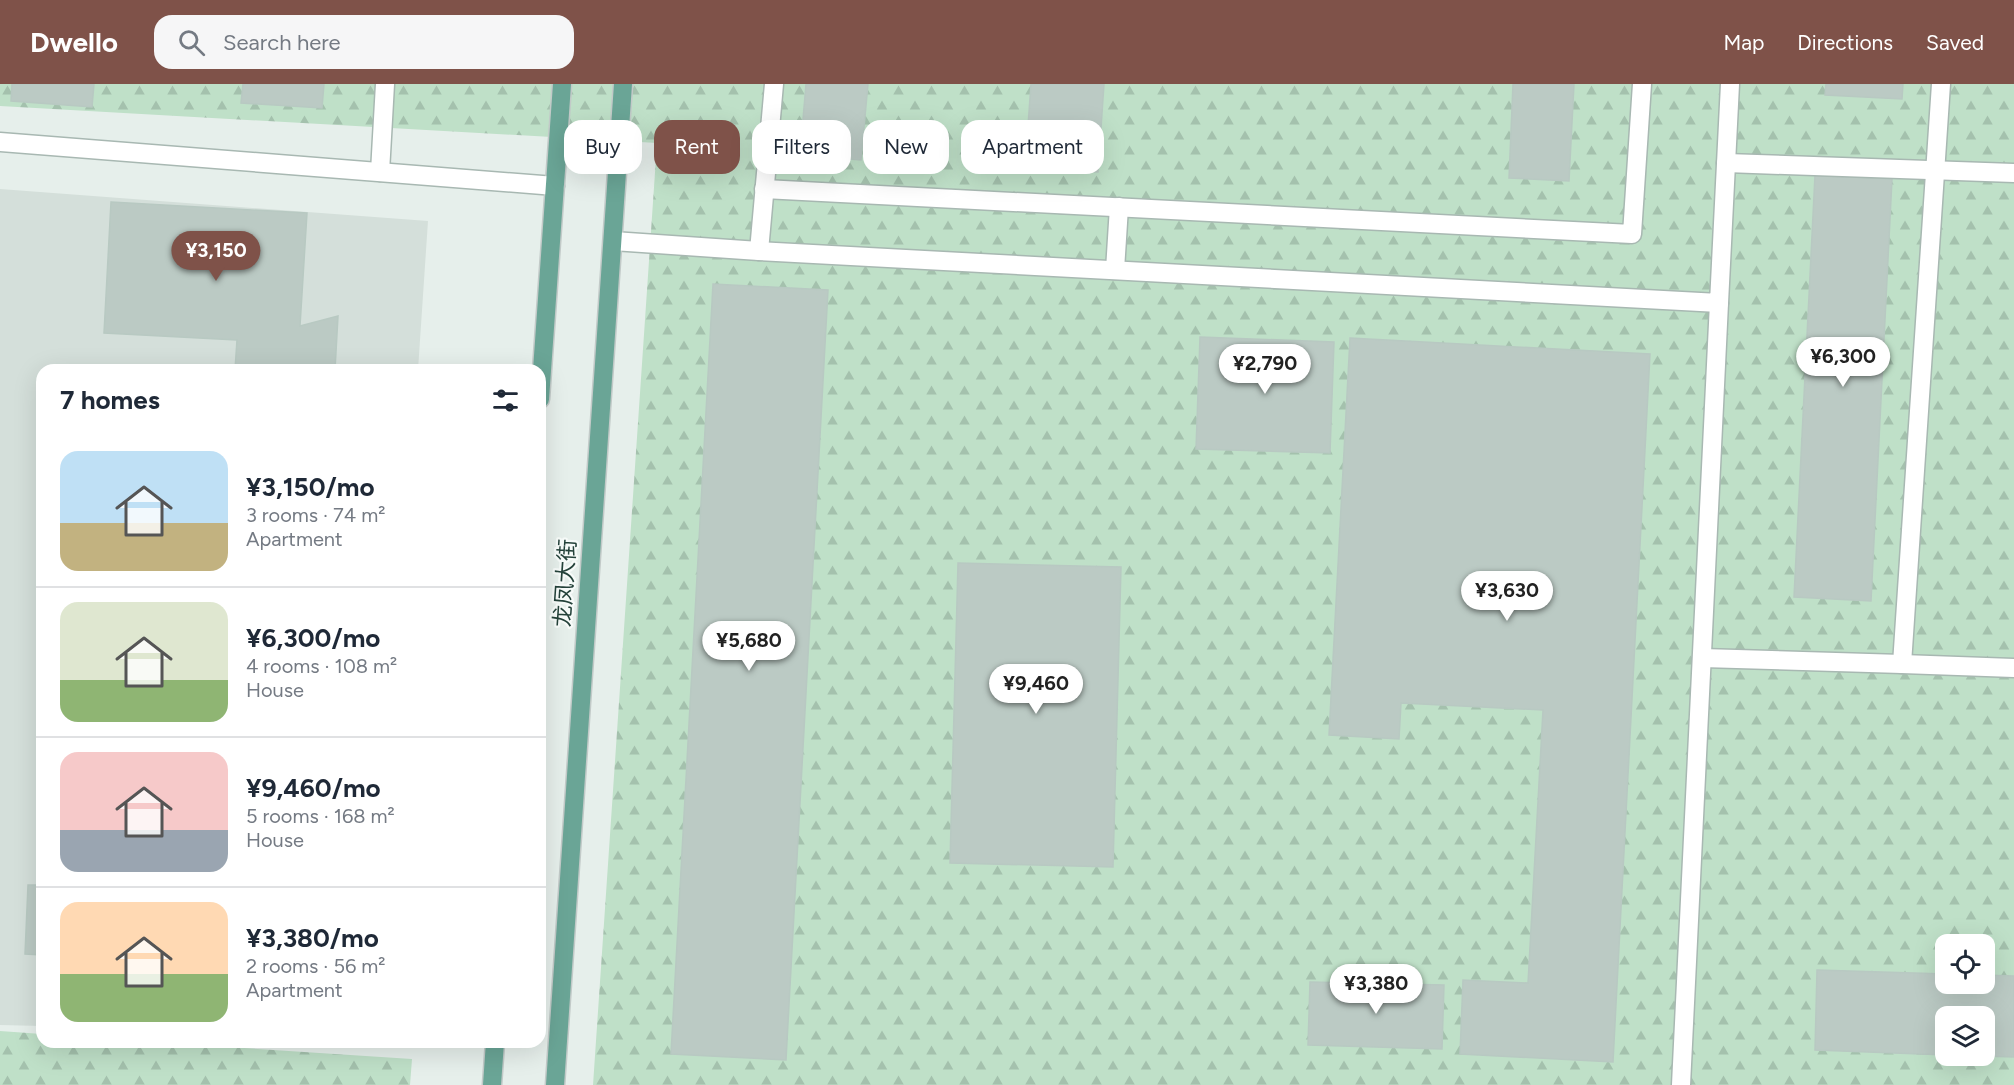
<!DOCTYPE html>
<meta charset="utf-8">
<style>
body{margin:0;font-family:Figtree,"Noto Sans SC",sans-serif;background:#f6f6f7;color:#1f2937;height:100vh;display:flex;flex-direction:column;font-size:22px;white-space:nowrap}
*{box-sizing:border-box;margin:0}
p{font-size:20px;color:#747a83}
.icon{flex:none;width:33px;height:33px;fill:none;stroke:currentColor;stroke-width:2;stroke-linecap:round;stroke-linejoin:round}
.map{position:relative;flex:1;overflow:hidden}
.side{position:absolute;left:36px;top:280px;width:510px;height:684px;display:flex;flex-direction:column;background:#fff;border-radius:18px;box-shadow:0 6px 24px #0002}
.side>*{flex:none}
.banner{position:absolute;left:564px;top:36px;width:570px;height:54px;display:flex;gap:12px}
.fabs{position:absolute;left:1935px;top:850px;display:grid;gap:12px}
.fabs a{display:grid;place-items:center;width:60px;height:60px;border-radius:12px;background:#fff;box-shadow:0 6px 24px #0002;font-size:30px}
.price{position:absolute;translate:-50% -51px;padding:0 14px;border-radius:21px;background:#fff;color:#222;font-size:20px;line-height:39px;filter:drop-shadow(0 2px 3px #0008)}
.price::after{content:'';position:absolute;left:50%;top:36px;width:18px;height:14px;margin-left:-9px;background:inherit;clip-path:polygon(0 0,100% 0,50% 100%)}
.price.selected{background:#7f5249;color:#fff}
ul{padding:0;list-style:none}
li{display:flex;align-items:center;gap:18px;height:150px;padding:0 24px}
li+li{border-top:2px solid #e0e1e3}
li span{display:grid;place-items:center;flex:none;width:168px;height:120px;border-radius:18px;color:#555}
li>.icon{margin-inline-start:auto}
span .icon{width:72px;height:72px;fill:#fffc;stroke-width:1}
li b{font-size:26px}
h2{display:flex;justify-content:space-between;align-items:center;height:72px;padding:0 24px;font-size:26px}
.chip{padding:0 21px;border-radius:18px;background:#fff;box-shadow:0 6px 24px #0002;font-size:21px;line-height:54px}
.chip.selected{background:#7f5249;color:#fff}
header{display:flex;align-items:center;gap:36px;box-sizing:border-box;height:84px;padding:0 30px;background:#7f5249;color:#fff}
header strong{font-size:28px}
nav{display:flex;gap:33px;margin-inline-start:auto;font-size:21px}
.search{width:420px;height:54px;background:#f6f6f7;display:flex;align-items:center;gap:15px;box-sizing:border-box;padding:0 21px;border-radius:18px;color:#747a83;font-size:22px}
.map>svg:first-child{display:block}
</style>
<header>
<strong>Dwello</strong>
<div class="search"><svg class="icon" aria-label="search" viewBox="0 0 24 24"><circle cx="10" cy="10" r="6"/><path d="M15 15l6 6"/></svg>Search here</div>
<nav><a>Map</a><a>Directions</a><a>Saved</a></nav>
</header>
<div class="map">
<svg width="2014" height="1001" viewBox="0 0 2014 1001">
<defs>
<pattern id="forest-firs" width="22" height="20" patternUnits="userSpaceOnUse" patternTransform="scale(1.5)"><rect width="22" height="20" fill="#bfe0c8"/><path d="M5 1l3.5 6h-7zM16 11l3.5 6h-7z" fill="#a4c1ad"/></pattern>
</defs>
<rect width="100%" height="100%" fill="#e6efeb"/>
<!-- built -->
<path fill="#d4dfda" d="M0 105 428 137 418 286H42V942L0 941Z"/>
<!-- forest -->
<g fill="url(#forest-firs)" fill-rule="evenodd">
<path d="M0 0H2014V1001H593L657 59 0 22ZM1946 861H1984V900H1946ZM1946 933H1984V972H1946Z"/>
<path d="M0 947 42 950V958L167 959 412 975 410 1001H0Z"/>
</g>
<!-- building -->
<g fill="#bbcac4" stroke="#b8c9c2" stroke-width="1.5">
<path d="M12 0H94L92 23 11 17Z"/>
<path d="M243 0H324L322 24 241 19Z"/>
<path d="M806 0H868L861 76 800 71Z"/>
<path d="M1031 0H1104L1098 88 1025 84Z"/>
<path d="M1513 0H1574L1569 97 1509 94Z"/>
<path d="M1826 0H1903L1902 15 1825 11Z"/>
<path d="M1815 91 1892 95 1871 517 1794 513Z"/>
<path d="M111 118 307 129 300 242 338 232 335 286H235L237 256 104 249Z"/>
<path d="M713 200 828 206 786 976 671 970Z"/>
<path d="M1200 253 1334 258 1330 369 1196 365Z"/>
<path d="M1350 254 1650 270 1613 978 1460 970 1463 896 1528 899 1543 626 1401 619 1399 655 1329 651Z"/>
<path d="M958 479 1121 483 1113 783 950 779Z"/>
<path d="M28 801H42V871L25 870Z"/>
<path d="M1817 886 1946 890V900H1984V891L2014 892V973L1984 972V933H1946V971L1815 966Z"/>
<path d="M1310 898 1444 901 1442 965 1308 961Z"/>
</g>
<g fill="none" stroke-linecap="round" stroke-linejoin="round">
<defs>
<g id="minor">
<path d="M0 58 555 102"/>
<path d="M1726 79 2014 89"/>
<path d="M380 88 385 0"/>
<path d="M764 105 1632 150 1642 0"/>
<path d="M613 157 759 167 1719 219 1730 0"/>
<path d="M759 167 774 0"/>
<path d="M1115 186 1119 123"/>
<path d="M1702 574 1902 580 1941 0"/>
<path d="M1902 580 2014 584"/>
<path d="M1681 1001 1719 219"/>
</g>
<g id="major">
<path d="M540 315 562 0"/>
<path d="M492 1001 495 958"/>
<path d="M555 1001 623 0"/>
</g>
</defs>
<!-- minor casing -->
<use href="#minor" stroke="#a8b8b2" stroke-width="21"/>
<!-- major casing -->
<use href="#major" stroke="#c2cac8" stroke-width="21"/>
<!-- minor -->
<use href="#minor" stroke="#fff" stroke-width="18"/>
<!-- major -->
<use href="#major" stroke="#6aa596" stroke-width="18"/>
</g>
<g text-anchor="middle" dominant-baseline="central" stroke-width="4.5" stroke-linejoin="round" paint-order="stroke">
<!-- street labels -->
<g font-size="22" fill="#24423a" stroke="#f7fbf9">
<text transform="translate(565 499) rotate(-86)">龙凤大街</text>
</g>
</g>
</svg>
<div class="fabs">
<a><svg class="icon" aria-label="locate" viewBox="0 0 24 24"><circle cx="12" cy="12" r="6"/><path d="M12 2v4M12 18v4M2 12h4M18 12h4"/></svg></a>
<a><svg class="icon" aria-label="layers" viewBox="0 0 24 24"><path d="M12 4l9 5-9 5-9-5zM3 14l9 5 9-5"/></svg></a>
</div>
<b class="price selected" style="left:216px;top:198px">¥3,150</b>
<b class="price" style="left:1843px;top:304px">¥6,300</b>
<b class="price" style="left:1265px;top:311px">¥2,790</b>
<b class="price" style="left:1507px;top:538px">¥3,630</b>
<b class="price" style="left:749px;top:588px">¥5,680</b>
<b class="price" style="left:1036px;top:631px">¥9,460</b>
<b class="price" style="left:1376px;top:931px">¥3,380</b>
<div class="banner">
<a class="chip">Buy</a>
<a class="chip selected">Rent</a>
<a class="chip">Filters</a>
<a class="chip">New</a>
<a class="chip">Apartment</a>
</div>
<section class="side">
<h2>7 homes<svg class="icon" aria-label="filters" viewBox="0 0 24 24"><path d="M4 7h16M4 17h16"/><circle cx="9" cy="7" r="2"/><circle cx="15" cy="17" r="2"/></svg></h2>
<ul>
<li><span style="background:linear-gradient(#bfe0f5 60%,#c2b280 0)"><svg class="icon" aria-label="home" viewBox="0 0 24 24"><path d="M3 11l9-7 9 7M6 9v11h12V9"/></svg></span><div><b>¥3,150/mo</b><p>3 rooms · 74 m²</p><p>Apartment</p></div></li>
<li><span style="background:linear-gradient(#dfe7d0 65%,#8fb573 0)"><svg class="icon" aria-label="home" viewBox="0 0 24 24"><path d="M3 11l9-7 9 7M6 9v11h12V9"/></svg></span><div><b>¥6,300/mo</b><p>4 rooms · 108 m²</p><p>House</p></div></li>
<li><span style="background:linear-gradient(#f6c9c9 65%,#9aa5b1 0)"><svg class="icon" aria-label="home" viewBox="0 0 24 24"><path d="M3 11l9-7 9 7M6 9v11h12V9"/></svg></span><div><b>¥9,460/mo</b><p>5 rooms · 168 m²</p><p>House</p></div></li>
<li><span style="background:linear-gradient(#ffd9b3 60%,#8fb573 0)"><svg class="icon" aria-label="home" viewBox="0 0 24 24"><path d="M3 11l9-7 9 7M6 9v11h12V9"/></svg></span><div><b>¥3,380/mo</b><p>2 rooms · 56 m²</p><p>Apartment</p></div></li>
</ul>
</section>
</div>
